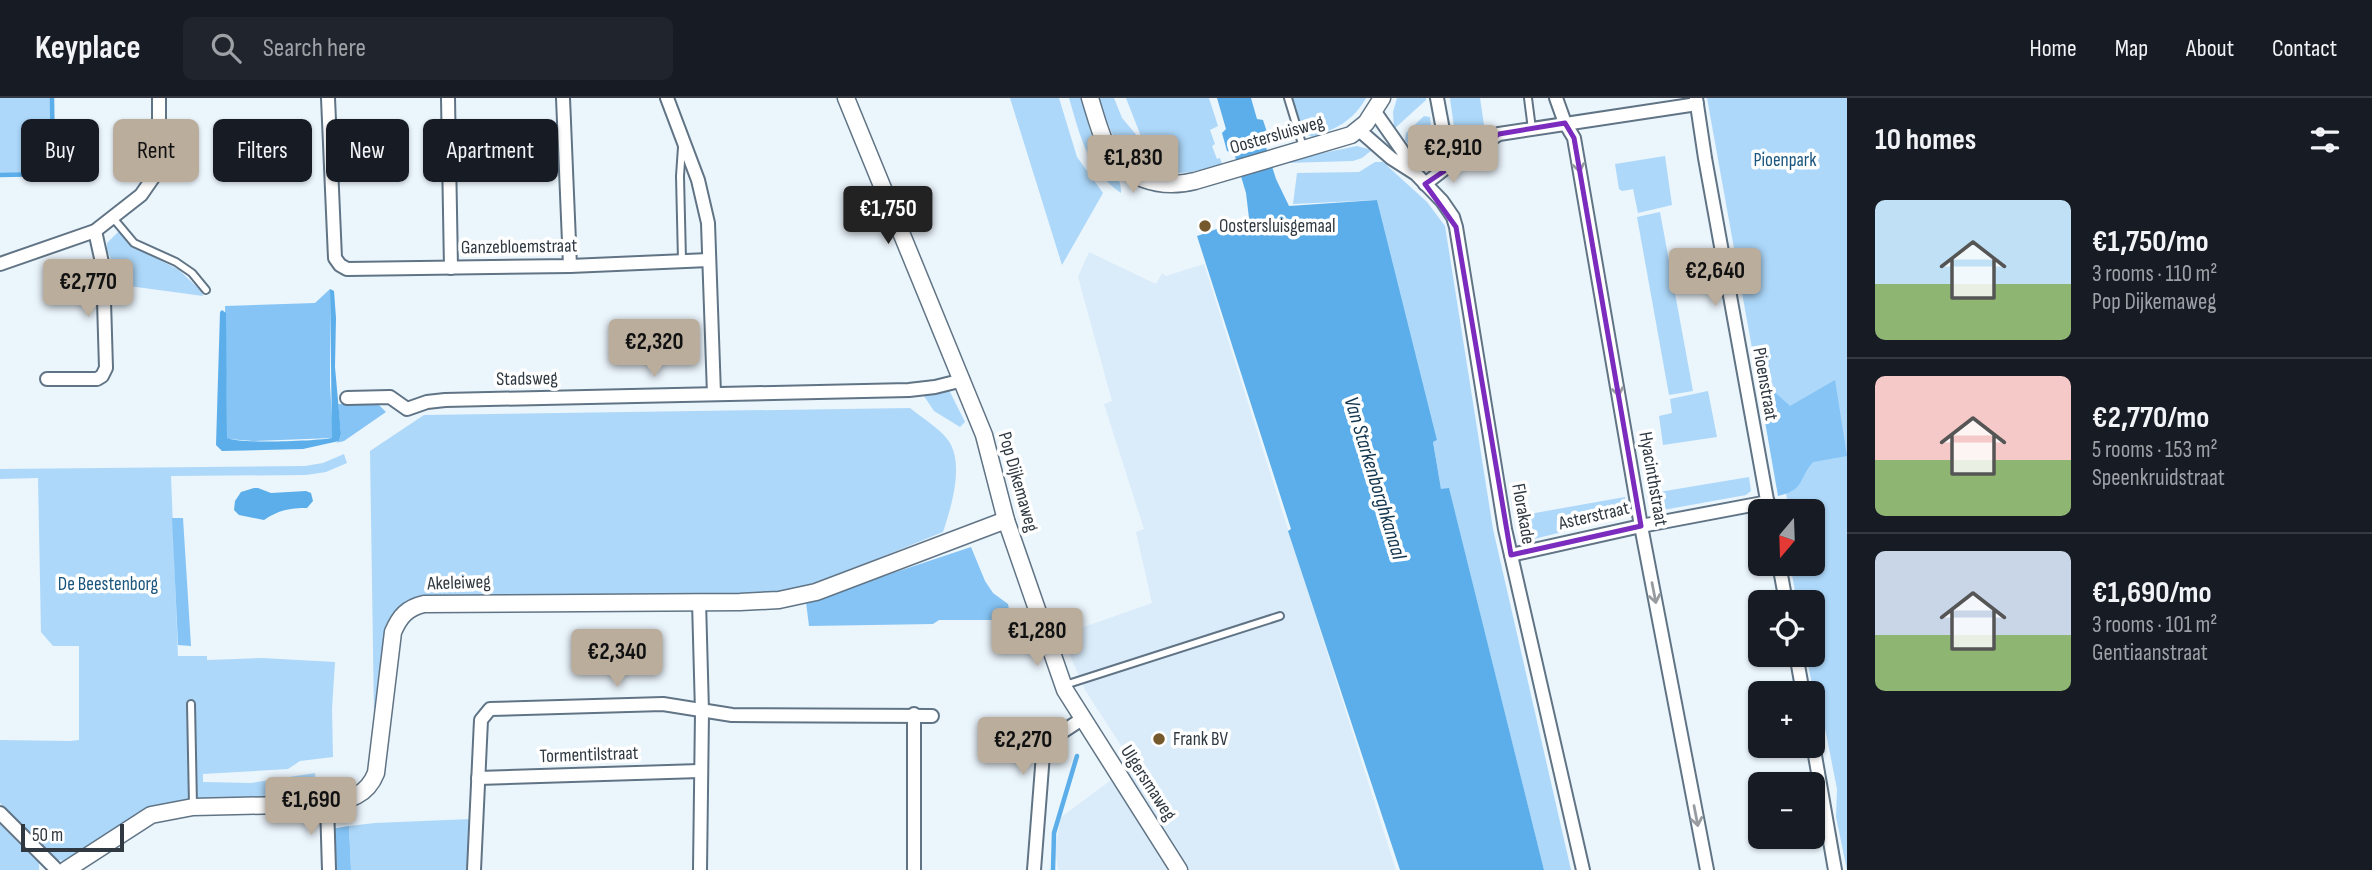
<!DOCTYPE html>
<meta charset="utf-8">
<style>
body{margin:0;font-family:"Sofia Sans Condensed",sans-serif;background:#20242c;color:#f1f3f6;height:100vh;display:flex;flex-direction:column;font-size:26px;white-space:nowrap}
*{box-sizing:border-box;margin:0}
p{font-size:23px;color:#9ea1a6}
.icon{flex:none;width:38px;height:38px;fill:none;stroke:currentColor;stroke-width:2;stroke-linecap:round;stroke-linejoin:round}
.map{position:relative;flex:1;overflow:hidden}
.side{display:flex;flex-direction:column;background:#171b24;width:525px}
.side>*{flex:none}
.banner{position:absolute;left:21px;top:21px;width:665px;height:63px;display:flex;gap:14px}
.needle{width:46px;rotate:199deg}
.tools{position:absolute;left:1748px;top:401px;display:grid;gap:14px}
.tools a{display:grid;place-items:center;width:77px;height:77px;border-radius:10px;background:#171b24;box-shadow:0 2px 5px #0004;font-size:35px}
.scale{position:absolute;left:21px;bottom:18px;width:103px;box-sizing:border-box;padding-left:7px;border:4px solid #303941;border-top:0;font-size:19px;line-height:24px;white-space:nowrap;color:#303941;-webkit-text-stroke:5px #fff;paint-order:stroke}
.price{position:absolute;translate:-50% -60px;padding:0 16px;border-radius:7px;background:#baad9c;color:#111;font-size:23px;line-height:46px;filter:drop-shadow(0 2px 4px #0008)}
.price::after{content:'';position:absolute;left:50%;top:42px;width:21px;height:16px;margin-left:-10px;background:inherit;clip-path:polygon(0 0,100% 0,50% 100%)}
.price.current{background:#222;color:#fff}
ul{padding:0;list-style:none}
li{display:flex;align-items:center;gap:21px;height:175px;padding:0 28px}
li+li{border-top:2px solid #363941}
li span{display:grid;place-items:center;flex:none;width:196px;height:140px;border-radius:10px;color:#555}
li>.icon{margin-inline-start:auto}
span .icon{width:84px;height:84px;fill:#fffc;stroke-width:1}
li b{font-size:30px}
h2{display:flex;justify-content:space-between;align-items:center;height:84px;padding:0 28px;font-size:30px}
.chip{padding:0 24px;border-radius:10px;background:#171b24;box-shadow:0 2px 5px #0004;font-size:24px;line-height:63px}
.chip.current{background:#baad9c;color:#111}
header{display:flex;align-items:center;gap:42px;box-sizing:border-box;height:98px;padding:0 35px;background:#171b24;border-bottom:2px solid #363941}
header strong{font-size:33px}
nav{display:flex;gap:38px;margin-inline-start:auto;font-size:24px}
.search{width:490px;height:63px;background:#20242c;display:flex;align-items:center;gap:18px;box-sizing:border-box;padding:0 24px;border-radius:10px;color:#9ea1a6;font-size:26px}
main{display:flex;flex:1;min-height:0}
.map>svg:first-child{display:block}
</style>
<header>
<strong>Keyplace</strong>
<div class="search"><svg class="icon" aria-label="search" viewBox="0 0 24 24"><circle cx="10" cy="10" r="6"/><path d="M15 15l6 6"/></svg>Search here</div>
<nav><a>Home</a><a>Map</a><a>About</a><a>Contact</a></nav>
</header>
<main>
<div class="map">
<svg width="1847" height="772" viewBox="0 0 1847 772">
<rect width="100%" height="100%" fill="#ebf5fc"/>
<!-- built -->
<path fill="#daecfa" d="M1089 154 1156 186 1162 175 1166 178 1204 166 1396 772H1058L1055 750 1061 719 1133 666 1085 592 1061 537 1152 505 1136 434 1144 431 1104 306 1112 303 1078 179Z"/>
<!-- green -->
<g fill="#add8fa">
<path d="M0 0H52L53 76 0 77Z"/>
<path d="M1010 0H1059L1077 59 1103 95 1062 167Z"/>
<path d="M1069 0H1082C1088 23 1091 46 1106 65 1113 76 1122 80 1121 95 1087 72 1080 37 1069 0Z"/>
<path d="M1098 0H1114L1122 20 1144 46 1126 0H1209L1218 28 1210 32 1215 46 1212 48 1217 61 1220 60 1222 66C1183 79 1137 84 1115 41 1108 28 1104 14 1098 0Z"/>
<path d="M1292 0H1366C1353 23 1336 31 1312 39L1303 35Z"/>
<path d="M1397 0H1426V2L1394 31 1393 14Z"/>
<path d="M1450 0H1480L1485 34 1474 43 1463 41 1454 29Z"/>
<path d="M1707 0H1847V772L1836 719 1837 691 1821 610 1812 586 1806 557 1813 556V504H1797L1790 466H1813V413H1781L1779 403 1787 401 1765 286 1757 278Z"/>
<path d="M1424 18 1430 19 1432 36 1442 53C1438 62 1434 66 1424 66L1405 42 1406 35Z"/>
<path d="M1357 48 1372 52 1362 60 1353 63 1285 65 1284 63Z"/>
<path d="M1665 58 1672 107 1638 115 1633 91 1622 93 1619 91 1615 66Z"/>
<path d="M1375 64H1383L1427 104 1445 128 1493 431 1571 772H1544L1449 391H1441L1433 344 1437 342 1377 102 1293 106 1297 75 1359 74Z"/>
<path d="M1660 114 1693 293 1669 297 1637 119Z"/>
<path d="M119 133 131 147 179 172 201 193 203 198 114 186V170L107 151V145Z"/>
<path d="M947 288 965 324 960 329 934 313 922 295Z"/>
<path d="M1708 293 1717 339 1663 347 1659 318 1672 315 1670 301Z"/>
<path d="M910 310C922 320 939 330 948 342 965 365 951 410 943 434L803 491 774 497 417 503 390 525 381 558 374 617 370 353 424 317Z"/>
<path d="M344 356 347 365 326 374 306 377 171 378 178 558H207V562L262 560 335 564 332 611 333 659 300 663 288 671 203 676V684L251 685 315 675 316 697 195 706 151 717 69 763 57 762 33 740 0 705V642L70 643 79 642V548H53L41 534 38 380 0 381V371L305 368 323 365Z"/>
<path d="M1749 379 1751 393 1746 397 1663 412H1658L1649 406 1647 396Z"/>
<path d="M1625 399 1627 410 1622 419 1530 442 1524 441 1519 433 1518 418Z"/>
<path d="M471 721V772H351L349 728 375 725Z"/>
<path d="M0 726 39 765V772H0Z"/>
</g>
<!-- forest -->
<g fill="#85c4f5">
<path d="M330 191V287L333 335 332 340 253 343 228 341 227 340 225 208 315 205Z"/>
<path d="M1757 278 1790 308 1835 282 1847 358 1813 364C1798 381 1805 392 1778 398Z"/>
<path d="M338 306 379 307 386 314 344 343 336 345 339 343 341 336Z"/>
<path d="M172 420H183L191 548 178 547Z"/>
<path d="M971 449 985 483 993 495 1008 506 1011 522H939L933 526 809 528 806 504Z"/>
<path d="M349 728 351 772H332L331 731Z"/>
</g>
<!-- water -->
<g fill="#5caeea">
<path d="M1217 0H1251L1257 21 1263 22 1269 40 1265 46 1276 81 1289 108 1377 102 1437 342 1433 344 1441 391 1449 390 1544 772H1400L1288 433 1291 431 1197 138 1206 135 1205 132 1210 130 1211 133 1249 120 1246 95 1234 55 1227 53 1222 35 1226 31Z"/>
<path d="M330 191 334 193 336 220 335 269 341 336 339 343 303 351 222 353 216 347 220 214 222 212 226 215 227 340C237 346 318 343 332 340Z"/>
<path d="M254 390H258L271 395 306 393 311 395 313 403 307 410C289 410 279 412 264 422L239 417 234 412 235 403 241 394Z"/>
</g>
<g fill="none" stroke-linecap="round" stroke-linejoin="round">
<!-- stream -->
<g stroke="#5caeea" stroke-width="4.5">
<path d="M0 77 53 76 52 0"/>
<path d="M1053 772 1054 735 1077 658"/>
</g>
<defs>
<g id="service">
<path d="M1288 0 1303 49"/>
<path d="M1528 0 1532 31"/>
<path d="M113 120 134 145 176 164 192 175 206 192"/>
<path d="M682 162 680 78 682 49"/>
<path d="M1065 587 1280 518"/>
<path d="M191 606 193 707"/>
</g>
<g id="minor">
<path d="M328 0 335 160 340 167 347 171 570 168 709 162"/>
<path d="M448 0 451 170"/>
<path d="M563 0 570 168"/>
<path d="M667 0 698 82 708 125 714 296"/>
<path d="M1437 0 1443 32 1460 59"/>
<path d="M1556 0 1565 25 1574 40 1641 428 1707 772"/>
<path d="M1696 0 1705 60 1769 413"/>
<path d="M1375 14 1401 51 1414 73"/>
<path d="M1359 32 1391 60 1416 76 1442 103 1453 119 1456 129 1505 431 1583 772"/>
<path d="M1425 86 1460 59 1499 36 1697 6"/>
<path d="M0 166 95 133 141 97 157 74 159 53V0"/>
<path d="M47 281H97L102 278 106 270 103 169 95 133"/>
<path d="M347 300 390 299 407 311 427 304 445 302 909 292 935 289 963 282"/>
<path d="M1511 457 1641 428 1768 404"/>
<path d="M1779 466 1786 504"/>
<path d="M699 503 702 614 700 772"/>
<path d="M1796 556 1803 595"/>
<path d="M1813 646 1835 772"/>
<path d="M478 680 700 673"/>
<path d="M327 706 329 772"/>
<path d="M0 715 57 772"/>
<path d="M474 772 481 622 490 611 663 606 732 617 932 618"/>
<path d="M914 772V616"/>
<path d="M1034 772 1043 656 1053 640 1082 621"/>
</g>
<g id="tertiary">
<path d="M846 0 984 337 1006 422 1065 592 1179 772"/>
<path d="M1090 0C1095 16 1099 32 1106 47 1123 81 1160 92 1195 83L1351 37 1366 25 1382 0"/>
<path d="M66 772 151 717 193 709 327 706C349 702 367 698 376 675L393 534C400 518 407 510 424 506L740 504 779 502 816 494 1006 422"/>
</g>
</defs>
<!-- service casing -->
<use href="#service" stroke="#607485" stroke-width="10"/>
<!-- minor casing -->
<use href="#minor" stroke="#607485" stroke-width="16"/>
<!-- tertiary casing -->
<use href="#tertiary" stroke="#607485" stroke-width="19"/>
<!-- service -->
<use href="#service" stroke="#fff" stroke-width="6"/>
<!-- minor -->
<use href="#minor" stroke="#fff" stroke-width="12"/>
<!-- tertiary -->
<use href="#tertiary" stroke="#fff" stroke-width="16"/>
</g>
<!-- one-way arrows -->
<defs><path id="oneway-shaft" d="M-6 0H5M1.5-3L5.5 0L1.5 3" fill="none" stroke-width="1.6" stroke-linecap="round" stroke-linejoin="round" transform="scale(1.75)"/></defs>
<g stroke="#989ca0">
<use href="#oneway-shaft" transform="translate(1578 64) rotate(80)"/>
<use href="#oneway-shaft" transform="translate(1617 288) rotate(80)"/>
<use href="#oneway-shaft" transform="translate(1654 495) rotate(79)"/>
<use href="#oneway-shaft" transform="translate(1696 718) rotate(79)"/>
</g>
<!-- marked area -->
<path fill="none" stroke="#7b2cbf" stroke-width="5" stroke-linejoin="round" d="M1565 25 1574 40 1641 428 1511 457 1456 129 1425 86 1499 36Z"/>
<!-- markers -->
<g fill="#76582d" stroke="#fff" stroke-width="2.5">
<circle cx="1205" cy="128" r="7"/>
<circle cx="1159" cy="641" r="7"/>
</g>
<g text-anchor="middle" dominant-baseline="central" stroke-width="7" stroke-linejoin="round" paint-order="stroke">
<!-- street labels -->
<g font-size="19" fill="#303941" stroke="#fff">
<text transform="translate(1277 37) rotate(-16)">Oostersluisweg</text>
<text transform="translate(519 149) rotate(-1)">Ganzebloemstraat</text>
<text transform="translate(527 281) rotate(-1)">Stadsweg</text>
<text transform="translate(1765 286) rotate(80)">Pioenstraat</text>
<text transform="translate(1653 381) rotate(80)">Hyacinthstraat</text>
<text transform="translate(1018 384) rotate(74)">Pop Dijkemaweg</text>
<text transform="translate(1523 416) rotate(80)">Florakade</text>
<text transform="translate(1594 418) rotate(-13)">Asterstraat</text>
<text transform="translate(459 485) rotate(-2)">Akeleiweg</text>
<text transform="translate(589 657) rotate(-2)">Tormentilstraat</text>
<text transform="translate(1148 685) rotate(57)">Ulgersmaweg</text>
</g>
<!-- park labels -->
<g font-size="19" fill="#19557d" stroke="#fff">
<text x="1785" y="62">Pioenpark</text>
<text x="108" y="486">De Beestenborg</text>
</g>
<!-- poi labels -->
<g font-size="19" fill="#303941" stroke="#fff" text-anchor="start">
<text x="1219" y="128">Oostersluisgemaal</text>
<text x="1173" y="641">Frank BV</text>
</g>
<!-- water labels -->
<g font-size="21" font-style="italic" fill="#12354e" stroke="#fff">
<text transform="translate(1375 380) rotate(73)">Van Starkenborghkanaal</text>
</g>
</g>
</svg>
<div class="tools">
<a><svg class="needle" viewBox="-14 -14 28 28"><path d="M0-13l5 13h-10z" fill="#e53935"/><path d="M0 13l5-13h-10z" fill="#9ea1a6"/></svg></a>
<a><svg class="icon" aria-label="locate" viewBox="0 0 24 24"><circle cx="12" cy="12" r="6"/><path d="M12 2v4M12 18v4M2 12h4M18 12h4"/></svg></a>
<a>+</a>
<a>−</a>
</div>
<div class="scale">50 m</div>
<b class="price" style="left:1453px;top:87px">€2,910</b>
<b class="price" style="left:1133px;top:97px">€1,830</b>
<b class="price current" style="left:888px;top:148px">€1,750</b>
<b class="price" style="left:1715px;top:210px">€2,640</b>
<b class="price" style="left:88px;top:221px">€2,770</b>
<b class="price" style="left:654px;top:281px">€2,320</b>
<b class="price" style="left:1037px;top:570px">€1,280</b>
<b class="price" style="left:617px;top:591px">€2,340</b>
<b class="price" style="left:1023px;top:679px">€2,270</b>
<b class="price" style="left:311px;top:739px">€1,690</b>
<div class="banner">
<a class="chip">Buy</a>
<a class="chip current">Rent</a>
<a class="chip">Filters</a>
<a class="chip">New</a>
<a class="chip">Apartment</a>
</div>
</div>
<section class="side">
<h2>10 homes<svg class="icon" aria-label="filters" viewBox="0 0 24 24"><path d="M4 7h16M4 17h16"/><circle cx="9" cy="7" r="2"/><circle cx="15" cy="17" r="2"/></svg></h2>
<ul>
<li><span style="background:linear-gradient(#bfe0f5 60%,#8fb573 0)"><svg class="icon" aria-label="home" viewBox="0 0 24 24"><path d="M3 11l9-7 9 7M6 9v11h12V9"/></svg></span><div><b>€1,750/mo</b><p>3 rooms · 110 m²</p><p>Pop Dijkemaweg</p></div></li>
<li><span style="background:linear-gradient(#f6c9c9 60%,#8fb573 0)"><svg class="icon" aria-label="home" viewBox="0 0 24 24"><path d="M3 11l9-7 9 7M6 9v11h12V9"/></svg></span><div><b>€2,770/mo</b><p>5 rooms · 153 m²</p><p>Speenkruidstraat</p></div></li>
<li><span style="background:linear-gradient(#c9d6e8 60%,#8fb573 0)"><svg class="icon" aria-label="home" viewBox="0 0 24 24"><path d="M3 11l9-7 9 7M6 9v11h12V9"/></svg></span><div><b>€1,690/mo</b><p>3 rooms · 101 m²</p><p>Gentiaanstraat</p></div></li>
</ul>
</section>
</main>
